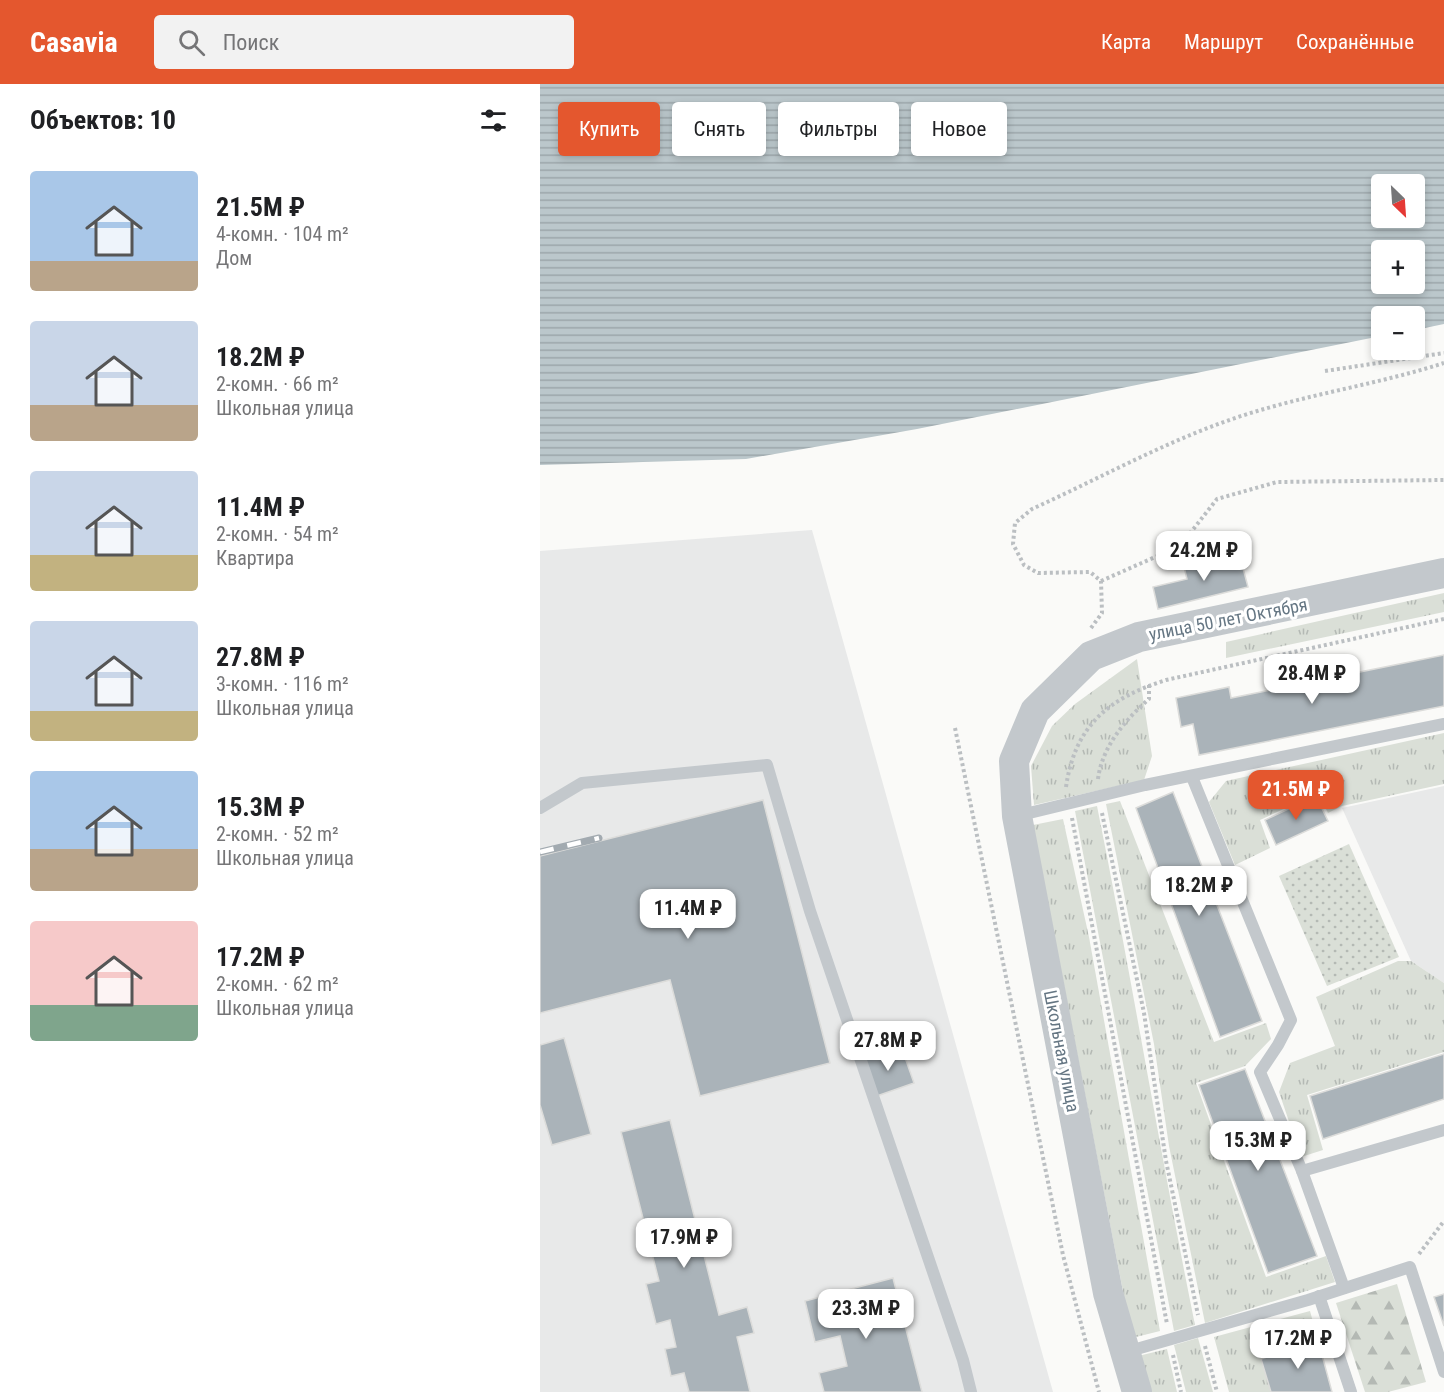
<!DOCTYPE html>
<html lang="ru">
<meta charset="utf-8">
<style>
body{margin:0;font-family:"Roboto Condensed",sans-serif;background:#f2f2f2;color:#202124;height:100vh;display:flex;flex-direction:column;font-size:22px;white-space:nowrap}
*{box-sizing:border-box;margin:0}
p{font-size:20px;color:#757577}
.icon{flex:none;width:33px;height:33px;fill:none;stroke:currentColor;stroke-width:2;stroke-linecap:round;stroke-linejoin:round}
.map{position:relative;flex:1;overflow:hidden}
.drawer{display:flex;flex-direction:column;background:#fff;width:540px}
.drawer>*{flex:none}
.hud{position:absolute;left:18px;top:18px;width:570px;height:54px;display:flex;gap:12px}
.needle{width:39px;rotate:155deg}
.controls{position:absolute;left:831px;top:90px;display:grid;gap:12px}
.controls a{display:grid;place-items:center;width:54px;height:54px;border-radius:6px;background:#fff;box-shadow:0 3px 9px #0003;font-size:30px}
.price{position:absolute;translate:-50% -51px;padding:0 14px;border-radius:12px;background:#fff;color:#222;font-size:20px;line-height:39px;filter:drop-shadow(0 2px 3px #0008)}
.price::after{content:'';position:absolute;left:50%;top:36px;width:18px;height:14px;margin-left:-9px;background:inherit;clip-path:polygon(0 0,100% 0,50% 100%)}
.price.on{background:#e4572e;color:#fff}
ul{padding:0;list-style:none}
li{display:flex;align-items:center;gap:18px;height:150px;padding:0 30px}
li span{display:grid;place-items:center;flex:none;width:168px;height:120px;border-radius:6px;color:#555}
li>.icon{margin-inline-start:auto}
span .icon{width:72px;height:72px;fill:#fffc;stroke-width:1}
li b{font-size:26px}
h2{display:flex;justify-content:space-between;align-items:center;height:72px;padding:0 30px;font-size:26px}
.chip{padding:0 21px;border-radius:6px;background:#fff;box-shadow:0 3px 9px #0003;font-size:21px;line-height:54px}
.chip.on{background:#e4572e;color:#fff}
header{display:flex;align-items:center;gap:36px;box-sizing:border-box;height:84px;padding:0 30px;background:#e4572e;color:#fff}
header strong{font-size:28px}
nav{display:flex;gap:33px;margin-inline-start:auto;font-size:21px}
.search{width:420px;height:54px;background:#f2f2f2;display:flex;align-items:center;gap:15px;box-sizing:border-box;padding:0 21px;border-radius:6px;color:#757577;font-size:22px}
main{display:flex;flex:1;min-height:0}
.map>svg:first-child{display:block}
</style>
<header>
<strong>Casavia</strong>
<div class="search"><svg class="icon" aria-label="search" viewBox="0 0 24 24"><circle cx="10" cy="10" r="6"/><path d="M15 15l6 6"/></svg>Поиск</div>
<nav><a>Карта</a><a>Маршрут</a><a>Сохранённые</a></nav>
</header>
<main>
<section class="drawer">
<h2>Объектов: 10<svg class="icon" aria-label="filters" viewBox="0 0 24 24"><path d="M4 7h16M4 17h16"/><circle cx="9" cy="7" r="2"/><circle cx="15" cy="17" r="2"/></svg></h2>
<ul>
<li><span style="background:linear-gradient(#a9c7e8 75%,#b9a48a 0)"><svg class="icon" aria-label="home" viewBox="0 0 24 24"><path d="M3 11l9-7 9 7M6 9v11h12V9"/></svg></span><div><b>21.5M ₽</b><p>4-комн. · 104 m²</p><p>Дом</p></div></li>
<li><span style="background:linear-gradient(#c9d6e8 70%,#b9a48a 0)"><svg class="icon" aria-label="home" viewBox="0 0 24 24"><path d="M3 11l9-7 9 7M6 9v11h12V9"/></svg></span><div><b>18.2M ₽</b><p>2-комн. · 66 m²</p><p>Школьная улица</p></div></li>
<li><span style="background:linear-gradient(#c9d6e8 70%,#c2b280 0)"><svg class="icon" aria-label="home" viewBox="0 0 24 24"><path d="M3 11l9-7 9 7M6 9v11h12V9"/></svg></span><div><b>11.4M ₽</b><p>2-комн. · 54 m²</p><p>Квартира</p></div></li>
<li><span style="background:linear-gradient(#c9d6e8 75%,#c2b280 0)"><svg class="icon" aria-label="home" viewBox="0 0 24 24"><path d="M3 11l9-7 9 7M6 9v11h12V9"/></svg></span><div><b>27.8M ₽</b><p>3-комн. · 116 m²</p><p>Школьная улица</p></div></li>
<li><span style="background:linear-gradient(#a9c7e8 65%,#b9a48a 0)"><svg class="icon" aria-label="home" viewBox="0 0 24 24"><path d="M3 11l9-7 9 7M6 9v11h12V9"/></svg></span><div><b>15.3M ₽</b><p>2-комн. · 52 m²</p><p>Школьная улица</p></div></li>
<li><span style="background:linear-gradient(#f6c9c9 70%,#7fa58c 0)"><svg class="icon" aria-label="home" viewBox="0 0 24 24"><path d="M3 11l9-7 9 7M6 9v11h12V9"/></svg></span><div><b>17.2M ₽</b><p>2-комн. · 62 m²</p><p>Школьная улица</p></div></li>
</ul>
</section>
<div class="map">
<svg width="904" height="1308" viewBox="0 0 904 1308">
<defs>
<pattern id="grass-tufts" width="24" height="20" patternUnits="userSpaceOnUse" patternTransform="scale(1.5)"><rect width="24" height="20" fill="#dadfd7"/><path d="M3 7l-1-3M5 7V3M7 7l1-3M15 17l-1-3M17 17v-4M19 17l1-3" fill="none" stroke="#b4b9b4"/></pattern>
<pattern id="forest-firs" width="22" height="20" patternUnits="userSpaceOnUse" patternTransform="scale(1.5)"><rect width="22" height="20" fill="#dadfd7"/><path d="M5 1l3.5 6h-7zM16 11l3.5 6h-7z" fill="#b4b9b4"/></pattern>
<pattern id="park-dots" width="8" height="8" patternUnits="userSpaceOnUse" patternTransform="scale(1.5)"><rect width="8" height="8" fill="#dadfd7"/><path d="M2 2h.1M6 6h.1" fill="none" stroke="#b4b9b4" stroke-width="1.8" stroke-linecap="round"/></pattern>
<pattern id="water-rules" width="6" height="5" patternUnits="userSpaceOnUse" patternTransform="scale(1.5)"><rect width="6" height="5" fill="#bbc7cb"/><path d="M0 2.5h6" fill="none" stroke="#9ca6aa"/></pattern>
</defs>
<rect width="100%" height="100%" fill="#fafaf8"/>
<!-- built -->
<g fill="#e8e9e9">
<path d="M272 446 513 1308H0V467Z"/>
<path d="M904 702V899L871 877 802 724Z"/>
</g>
<!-- grass -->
<g fill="url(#grass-tufts)">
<path d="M904 509V528L686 574V558Z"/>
<path d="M597 575 612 672 604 696 494 721 491 682 512 642 535 620Z"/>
<path d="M904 649V700L802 722 788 729 778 709 720 736 730 764 695 781 669 718 686 697Z"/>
<path d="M580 717 674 958 726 939 731 955 705 982 656 999 726 1193 786 1172 795 1198 665 1239 629 1062 614 960 566 720Z"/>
<path d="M557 722C592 895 620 1069 655 1241L634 1247 535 727Z"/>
<path d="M523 735 549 853 620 1247 592 1254 493 741Z"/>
<path d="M858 877H871L904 899V968L767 1011 783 1066 761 1073 739 1008 750 979 795 962 776 913Z"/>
<path d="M770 1227 778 1256 721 1275 731 1308H689L674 1253Z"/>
<path d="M658 1254 673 1308H646L634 1261Z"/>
<path d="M627 1265 637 1308H604L594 1273Z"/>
</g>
<!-- forest -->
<path fill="url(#forest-firs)" d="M857 1200 886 1298 848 1308H825L796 1219Z"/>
<!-- park -->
<path fill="url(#park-dots)" d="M809 760 859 873 787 902 739 792Z"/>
<!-- water -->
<path fill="url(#water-rules)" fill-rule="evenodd" d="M0 0H904V240L875 246 874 232H842L841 252 377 345 206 375 0 381ZM842 100H874V134H842ZM842 166H874V200H842Z"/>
<!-- building -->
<g fill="#aab3b9" stroke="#dcdcda" stroke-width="1.5">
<path d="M699 469 708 503 618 525 613 503 647 495 644 483Z"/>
<path d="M904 571V622L659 671 653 640 641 643 636 614 689 603 691 614Z"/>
<path d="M633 708 722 937 680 953 596 724Z"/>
<path d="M776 712 788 737 736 761 725 736Z"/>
<path d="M223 716 290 979 160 1012 130 896 0 929V772Z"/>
<path d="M24 954 51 1050 12 1061 0 1021V961Z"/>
<path d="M361 962 374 999 334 1013 321 977Z"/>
<path d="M904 970V1015L783 1055 770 1012Z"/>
<path d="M705 985 777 1172 728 1189 659 1001Z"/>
<path d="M130 1036 179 1231 207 1223 214 1249 197 1253 210 1308H149L144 1289 131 1292 125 1265 136 1263 130 1236 116 1240 106 1200 119 1197 81 1048Z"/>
<path d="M353 1194 382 1308H284L279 1289 307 1282 300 1252 275 1258 265 1217Z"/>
<path d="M904 1210V1242L894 1213Z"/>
<path d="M778 1256 792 1308H731L721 1275Z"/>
</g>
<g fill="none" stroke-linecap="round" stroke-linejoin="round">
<!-- path -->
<g stroke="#bbbfc2" stroke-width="4" stroke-dasharray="3 3" stroke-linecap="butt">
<path d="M785 287 904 269"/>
<path d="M561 497 640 462 677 415 737 398 904 396"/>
<path d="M551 544 562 529 561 497 550 488 498 489 484 481 473 460 475 439 492 425C565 392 637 351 714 328 776 309 842 299 904 279"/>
<path d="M415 644 523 1171 559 1308"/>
<path d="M558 695C562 663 585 636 609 615V601"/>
<path d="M526 703C535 641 569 614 626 596L904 535"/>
<path d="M562 729 604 929 626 1077 658 1231"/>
<path d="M532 734 627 1240"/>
<path d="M879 1170 904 1137"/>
<path d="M665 1262 677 1308"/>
<path d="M633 1271 641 1308"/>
</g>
<!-- service -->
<g stroke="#c3c8cc" stroke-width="12">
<path d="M652 693 751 936 738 961 720 988 762 1087 804 1204"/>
<path d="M0 724 42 699 227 681 270 827 423 1276 431 1308"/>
<path d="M477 732 605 701 904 640"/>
<path d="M762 1087 904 1046"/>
<path d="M779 1212 811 1308"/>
<path d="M586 1268 768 1216 870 1183 904 1288"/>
</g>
<!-- tertiary -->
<path stroke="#c3c8cc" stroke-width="30" d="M597 1308 568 1209 477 732 474 677 495 627 551 572 599 553 904 489"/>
<defs>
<path id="rail" d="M0 768 59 754"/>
</defs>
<!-- rail casing -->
<use href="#rail" stroke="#a2aab0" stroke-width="7"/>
<!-- rail -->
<use href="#rail" stroke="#fff" stroke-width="4.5" stroke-dasharray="14" stroke-linecap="butt"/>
</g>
<g text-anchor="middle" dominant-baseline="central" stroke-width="6" stroke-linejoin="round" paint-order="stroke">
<!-- street labels -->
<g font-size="18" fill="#657683" stroke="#fff">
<text transform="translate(688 535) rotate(-11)">улица 50 лет Октября</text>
<text transform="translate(522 967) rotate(79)">Школьная улица</text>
</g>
</g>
</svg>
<div class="controls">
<a><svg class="needle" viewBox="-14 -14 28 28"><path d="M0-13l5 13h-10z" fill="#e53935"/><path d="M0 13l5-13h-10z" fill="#757577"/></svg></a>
<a>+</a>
<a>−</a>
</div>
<b class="price" style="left:664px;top:498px">24.2M ₽</b>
<b class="price" style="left:772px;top:621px">28.4M ₽</b>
<b class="price on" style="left:756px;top:737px">21.5M ₽</b>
<b class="price" style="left:659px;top:833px">18.2M ₽</b>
<b class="price" style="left:148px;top:856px">11.4M ₽</b>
<b class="price" style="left:348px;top:988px">27.8M ₽</b>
<b class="price" style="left:718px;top:1088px">15.3M ₽</b>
<b class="price" style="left:144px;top:1185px">17.9M ₽</b>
<b class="price" style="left:326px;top:1256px">23.3M ₽</b>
<b class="price" style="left:758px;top:1286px">17.2M ₽</b>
<div class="hud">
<a class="chip on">Купить</a>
<a class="chip">Снять</a>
<a class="chip">Фильтры</a>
<a class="chip">Новое</a>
</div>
</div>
</main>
